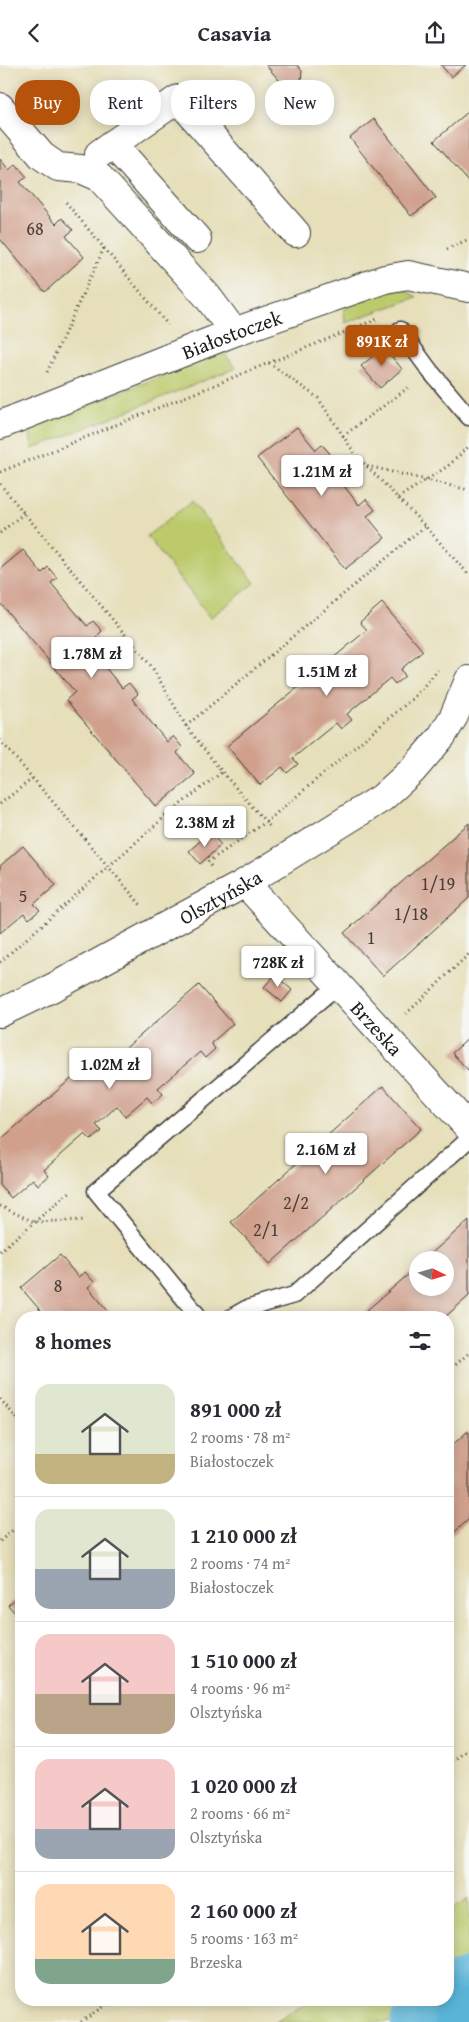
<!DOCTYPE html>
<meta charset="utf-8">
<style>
body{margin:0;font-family:"Gentium Book Plus",serif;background:#f2f2f3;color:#2b2b33;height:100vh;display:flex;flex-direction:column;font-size:19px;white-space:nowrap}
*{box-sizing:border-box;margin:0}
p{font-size:16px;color:#7c7c81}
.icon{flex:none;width:28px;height:28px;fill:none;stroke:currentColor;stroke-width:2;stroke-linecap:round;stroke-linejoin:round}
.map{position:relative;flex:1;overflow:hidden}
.sheet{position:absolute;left:15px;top:1246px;width:439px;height:695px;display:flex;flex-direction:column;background:#fff;border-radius:20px;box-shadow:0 2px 12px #0003}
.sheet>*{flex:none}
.guide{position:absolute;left:15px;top:15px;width:440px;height:45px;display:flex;gap:10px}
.needle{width:32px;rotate:95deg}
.controls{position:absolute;left:409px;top:1186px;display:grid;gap:10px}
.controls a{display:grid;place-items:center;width:45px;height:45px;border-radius:50%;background:#fff;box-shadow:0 2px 12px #0003;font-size:25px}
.price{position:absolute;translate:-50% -42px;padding:0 11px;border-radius:5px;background:#fff;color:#222;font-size:16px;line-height:32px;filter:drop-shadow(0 1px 2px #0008)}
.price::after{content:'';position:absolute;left:50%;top:30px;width:15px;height:11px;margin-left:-8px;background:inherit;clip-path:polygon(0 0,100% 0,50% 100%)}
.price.current{background:#b45309;color:#fff}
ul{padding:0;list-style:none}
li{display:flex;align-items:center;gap:15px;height:125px;padding:0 20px}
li+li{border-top:1px solid #e1e1e2}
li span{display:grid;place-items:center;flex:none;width:140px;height:100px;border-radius:15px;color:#555}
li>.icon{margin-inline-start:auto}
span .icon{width:60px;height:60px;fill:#fffc;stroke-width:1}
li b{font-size:21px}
h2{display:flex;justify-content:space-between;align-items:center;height:60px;padding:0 20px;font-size:21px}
.tag{padding:0 18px;border-radius:20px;background:#fff;box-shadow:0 2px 12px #0003;font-size:18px;line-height:45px}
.tag.current{background:#b45309;color:#fff}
header{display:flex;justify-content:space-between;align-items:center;height:65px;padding:0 20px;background:#fff;font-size:22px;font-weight:700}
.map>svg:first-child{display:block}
</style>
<header><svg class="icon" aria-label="back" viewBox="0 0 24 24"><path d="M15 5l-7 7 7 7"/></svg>Casavia<svg class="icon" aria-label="share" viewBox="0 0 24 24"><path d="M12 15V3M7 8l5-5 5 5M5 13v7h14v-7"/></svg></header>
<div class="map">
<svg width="469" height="1957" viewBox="0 0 469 1957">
<rect width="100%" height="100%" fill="#f6f6f2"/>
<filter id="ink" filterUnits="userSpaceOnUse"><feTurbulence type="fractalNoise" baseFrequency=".02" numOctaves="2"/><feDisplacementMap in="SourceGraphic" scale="10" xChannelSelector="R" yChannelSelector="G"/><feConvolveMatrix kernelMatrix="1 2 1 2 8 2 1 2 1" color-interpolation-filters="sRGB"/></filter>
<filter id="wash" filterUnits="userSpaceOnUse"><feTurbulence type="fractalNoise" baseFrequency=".0096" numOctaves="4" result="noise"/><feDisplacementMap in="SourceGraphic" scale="20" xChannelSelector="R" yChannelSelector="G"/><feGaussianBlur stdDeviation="1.12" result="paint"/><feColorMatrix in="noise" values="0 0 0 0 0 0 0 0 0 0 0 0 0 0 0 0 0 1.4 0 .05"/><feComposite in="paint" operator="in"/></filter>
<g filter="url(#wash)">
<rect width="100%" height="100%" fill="#e6dfba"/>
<!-- green -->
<g fill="#bcca6c" stroke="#6c7344">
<path d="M391 223 405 225 417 232 345 258 344 246 348 239Z"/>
<path d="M223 287 236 303 32 384 30 367 37 360Z"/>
<path d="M192 436 255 518 210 553 147 471Z"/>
<path d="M469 1833V1957H276L311 1935H448V1847Z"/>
</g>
<!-- forest -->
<path fill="#95ae60" stroke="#58653e" d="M469 1889V1957H440L425 1935H448V1909Z"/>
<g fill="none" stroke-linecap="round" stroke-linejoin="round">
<!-- river -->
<path stroke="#5ab4d7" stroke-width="61" d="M421 1957 469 1923"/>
</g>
<g id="blocks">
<!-- building -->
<g fill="#d0a08d">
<path d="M266 0H297L302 6 301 16 284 21Z"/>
<path d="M441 0H466L451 12Z"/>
<path d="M469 46V117L434 76Z"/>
<path d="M374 54 436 133 411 151 350 73Z"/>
<path d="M0 94 9 105 16 99 27 112 20 117 56 159 62 153 73 165 66 171 84 192 45 227 0 174Z"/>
<path d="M384 282 402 304 380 323 361 301Z"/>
<path d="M297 362 316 385 322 380 326 384 331 390 324 396 359 440 366 434 375 445 367 451 385 473 345 504 257 393Z"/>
<path d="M23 485 42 508 48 502 57 513 51 518 87 561 93 556 102 566 96 572 114 594 105 602 122 623 129 618 138 629 132 634 167 677 173 671 182 682 177 688 195 709 156 742 66 635 75 627 0 538V504Z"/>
<path d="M382 538 423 586 401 604 405 611 399 616 395 619 390 613 347 649 352 655 347 659 341 664 336 658 293 693 298 699 287 708 282 702 260 720 227 681 367 565 360 557Z"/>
<path d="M469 758V833L383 911 344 868Z"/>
<path d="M210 767 221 780 200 799 189 786Z"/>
<path d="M23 781 56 820 34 839 40 845 29 854 24 848 0 868V801Z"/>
<path d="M275 910 292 925 282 937 264 922Z"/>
<path d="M199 920 233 959 211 978 215 984 205 993 200 987 158 1023 163 1029 152 1038 147 1032 125 1051 117 1041 96 1060 102 1066 97 1070 91 1075 85 1069 44 1105 49 1111 38 1120 33 1114 11 1133 0 1120V1075L85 1002 92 1012Z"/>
<path d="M469 973V1006L452 988Z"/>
<path d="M383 1021 421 1064 270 1199 231 1157Z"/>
<path d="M469 1155V1231L445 1252H359L418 1201V1222H445V1195H424Z"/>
<path d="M60 1190 78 1212 85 1207 94 1217 88 1222 113 1252H46L21 1223Z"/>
<path d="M467 1367H469V1454L448 1473V1384Z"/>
<path d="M21 1529V1555L8 1540Z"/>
</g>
</g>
</g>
<g filter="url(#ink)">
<use href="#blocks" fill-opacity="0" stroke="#3a3934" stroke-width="1"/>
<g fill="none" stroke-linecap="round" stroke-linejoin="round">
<defs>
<g id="service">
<path d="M400 265 430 306 469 352"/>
<path d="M199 1252 96 1126 338 920"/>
<path d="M232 1252 246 1244 294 1230 469 1074"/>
</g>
<g id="minor">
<path d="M0 42 42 91 58 102 81 104 99 112 207 231 234 267"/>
<path d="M113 79 178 34 296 168"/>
<path d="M99 89 113 79 197 174"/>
<path id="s1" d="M0 360 234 267 385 214 408 210 469 223"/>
<path id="s2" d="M245 818 469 1063"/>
<path id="s3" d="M0 948 56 921 245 818 382 733 413 705 442 671 454 651 469 615"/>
</g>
</defs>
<!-- service casing -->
<use href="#service" stroke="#3a3934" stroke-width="19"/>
<!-- minor casing -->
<use href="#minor" stroke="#3a3934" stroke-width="30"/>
<!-- path -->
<g stroke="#3a3934" stroke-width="3" stroke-dasharray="1 4" stroke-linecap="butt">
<path d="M104 183 168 260"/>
<path d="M447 184 469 174"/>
<path d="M269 298 318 333 355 389 425 461 469 510"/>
<path d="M47 307 104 183 64 135"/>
<path d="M343 371 409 322"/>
<path d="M367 401 469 425"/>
<path d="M0 407 377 254"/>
<path d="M0 419 152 602 186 661 222 707 271 763"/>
<path d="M398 433 448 401 469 381"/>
<path d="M0 468 24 448"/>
<path d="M186 661 425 461"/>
<path d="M0 675 141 840"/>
<path d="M0 739 32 714"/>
<path d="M211 801 208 797 266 757 413 633 438 605"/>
<path d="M0 897 168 749 222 707"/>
<path d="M406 949 469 889"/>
<path d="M0 1141 34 1157 86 1155"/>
<path d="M0 1186 70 1127"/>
<path d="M448 1306 469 1288"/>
<path d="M0 1334 21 1358"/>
<path d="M0 1476 21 1458"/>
<path d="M448 1699 469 1684"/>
<path d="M81 1957 112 1935"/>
</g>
<!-- service -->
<use href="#service" stroke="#fff" stroke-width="16"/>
<!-- minor -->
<use href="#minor" stroke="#fff" stroke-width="28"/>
</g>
</g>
<g text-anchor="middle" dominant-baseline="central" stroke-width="4.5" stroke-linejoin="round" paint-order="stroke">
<!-- number labels -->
<g font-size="18" fill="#493d38">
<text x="35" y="163">68</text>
<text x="438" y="818">1/19</text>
<text x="23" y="830">5</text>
<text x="411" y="848">1/18</text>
<text x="371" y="872">1</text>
<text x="296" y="1137">2/2</text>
<text x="266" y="1164">2/1</text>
<text x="58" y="1220">8</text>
</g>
<!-- street labels -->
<g font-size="20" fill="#1c1c1c" stroke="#f6f6f2">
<text stroke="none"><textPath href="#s1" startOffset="249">Białostoczek</textPath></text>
<text stroke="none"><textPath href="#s3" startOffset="249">Olsztyńska</textPath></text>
<text stroke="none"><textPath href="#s2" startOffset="196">Brzeska</textPath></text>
</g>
</g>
</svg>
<div class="controls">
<a><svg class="needle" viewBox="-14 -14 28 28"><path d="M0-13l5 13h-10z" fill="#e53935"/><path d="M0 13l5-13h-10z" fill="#7c7c81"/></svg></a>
</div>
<b class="price current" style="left:382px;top:302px">891K zł</b>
<b class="price" style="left:322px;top:432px">1.21M zł</b>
<b class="price" style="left:92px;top:614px">1.78M zł</b>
<b class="price" style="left:327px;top:632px">1.51M zł</b>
<b class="price" style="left:205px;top:783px">2.38M zł</b>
<b class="price" style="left:278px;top:923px">728K zł</b>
<b class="price" style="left:110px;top:1025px">1.02M zł</b>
<b class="price" style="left:326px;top:1110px">2.16M zł</b>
<div class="guide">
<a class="tag current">Buy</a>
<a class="tag">Rent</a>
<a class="tag">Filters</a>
<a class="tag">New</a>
</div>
<section class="sheet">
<h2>8 homes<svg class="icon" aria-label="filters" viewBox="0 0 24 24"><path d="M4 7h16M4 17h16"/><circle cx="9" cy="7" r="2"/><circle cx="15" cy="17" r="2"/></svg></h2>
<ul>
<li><span style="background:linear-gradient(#dfe7d0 70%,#c2b280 0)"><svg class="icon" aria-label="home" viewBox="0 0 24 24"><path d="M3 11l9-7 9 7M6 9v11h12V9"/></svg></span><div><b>891 000 zł</b><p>2 rooms · 78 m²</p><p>Białostoczek</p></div></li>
<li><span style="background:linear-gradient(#dfe7d0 60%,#9aa5b1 0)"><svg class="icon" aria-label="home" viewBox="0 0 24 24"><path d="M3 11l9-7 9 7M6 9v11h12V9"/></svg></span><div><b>1 210 000 zł</b><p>2 rooms · 74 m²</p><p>Białostoczek</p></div></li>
<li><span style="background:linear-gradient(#f6c9c9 60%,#b9a48a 0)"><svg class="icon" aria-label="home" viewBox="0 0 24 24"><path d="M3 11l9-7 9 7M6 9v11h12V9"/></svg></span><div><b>1 510 000 zł</b><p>4 rooms · 96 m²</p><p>Olsztyńska</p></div></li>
<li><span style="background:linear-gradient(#f6c9c9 70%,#9aa5b1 0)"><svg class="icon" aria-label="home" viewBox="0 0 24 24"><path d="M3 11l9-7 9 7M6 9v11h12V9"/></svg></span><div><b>1 020 000 zł</b><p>2 rooms · 66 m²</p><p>Olsztyńska</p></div></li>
<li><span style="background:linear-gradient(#ffd9b3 75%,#7fa58c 0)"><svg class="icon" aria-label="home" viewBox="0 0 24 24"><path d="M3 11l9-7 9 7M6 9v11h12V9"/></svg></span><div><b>2 160 000 zł</b><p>5 rooms · 163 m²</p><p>Brzeska</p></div></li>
</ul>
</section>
</div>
